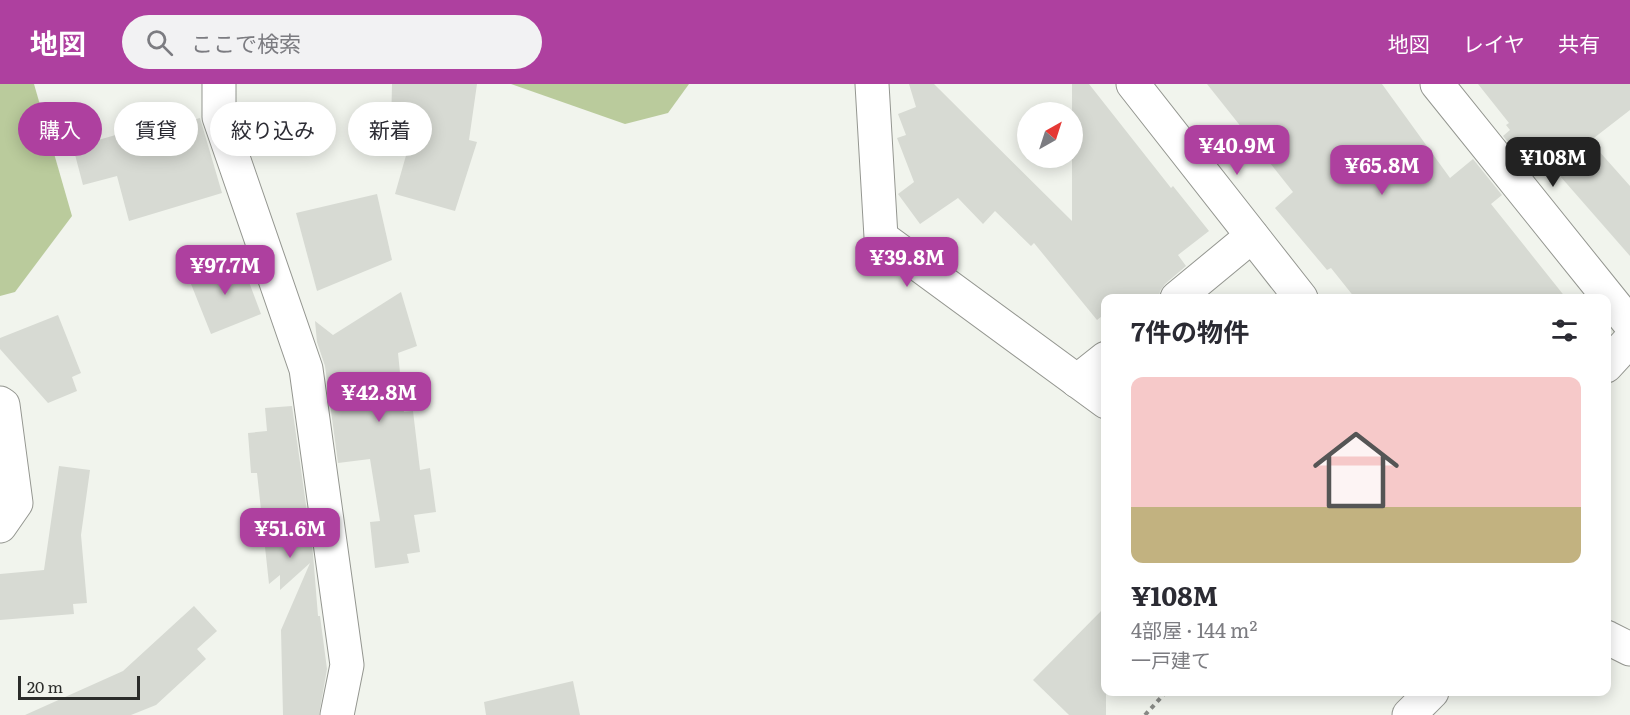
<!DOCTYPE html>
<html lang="ja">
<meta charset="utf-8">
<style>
body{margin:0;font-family:Literata,"Noto Sans JP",serif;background:#f2f2f3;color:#2b2b33;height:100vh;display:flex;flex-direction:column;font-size:22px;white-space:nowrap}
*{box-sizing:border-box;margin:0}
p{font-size:20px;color:#7c7c81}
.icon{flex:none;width:33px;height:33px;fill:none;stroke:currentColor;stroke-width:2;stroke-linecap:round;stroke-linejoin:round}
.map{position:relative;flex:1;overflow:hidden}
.side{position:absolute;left:1101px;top:210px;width:510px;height:402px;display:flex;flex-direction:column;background:#fff;border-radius:12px;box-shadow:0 3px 15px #0003}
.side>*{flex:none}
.guide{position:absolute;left:18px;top:18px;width:570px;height:54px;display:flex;gap:12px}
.needle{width:39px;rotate:39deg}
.tools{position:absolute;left:1017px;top:18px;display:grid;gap:12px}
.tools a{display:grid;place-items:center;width:66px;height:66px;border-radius:50%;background:#fff;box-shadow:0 3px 15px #0003;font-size:30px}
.scale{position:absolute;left:18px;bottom:15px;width:122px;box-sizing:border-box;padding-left:6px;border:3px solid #2b2c2a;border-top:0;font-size:16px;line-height:21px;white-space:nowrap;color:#2b2c2a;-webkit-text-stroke:4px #f1f4ed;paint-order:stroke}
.price{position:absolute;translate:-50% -51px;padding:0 14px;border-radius:12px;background:#ae409f;color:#fff;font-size:20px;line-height:39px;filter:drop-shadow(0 2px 3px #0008)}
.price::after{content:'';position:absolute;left:50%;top:36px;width:18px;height:14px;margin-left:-9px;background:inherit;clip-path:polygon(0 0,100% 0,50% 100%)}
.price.selected{background:#222;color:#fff}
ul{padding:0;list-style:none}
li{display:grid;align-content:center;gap:12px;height:318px;padding:0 30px}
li+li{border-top:2px solid #e1e1e2}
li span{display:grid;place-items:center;height:186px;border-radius:12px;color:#555}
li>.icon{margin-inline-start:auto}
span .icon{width:108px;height:108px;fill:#fffc;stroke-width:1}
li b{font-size:26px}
h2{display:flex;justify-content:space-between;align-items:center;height:72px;padding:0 30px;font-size:26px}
.pill{padding:0 21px;border-radius:27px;background:#fff;box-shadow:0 3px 15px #0003;font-size:21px;line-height:54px}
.pill.selected{background:#ae409f;color:#fff}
header{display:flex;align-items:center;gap:36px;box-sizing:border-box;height:84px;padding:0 30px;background:#ae409f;color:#fff}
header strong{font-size:28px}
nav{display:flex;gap:33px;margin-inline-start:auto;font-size:21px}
.search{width:420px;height:54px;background:#f2f2f3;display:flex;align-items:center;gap:15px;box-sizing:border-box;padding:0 21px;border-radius:33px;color:#7c7c81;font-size:22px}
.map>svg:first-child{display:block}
</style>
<header>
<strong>地図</strong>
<div class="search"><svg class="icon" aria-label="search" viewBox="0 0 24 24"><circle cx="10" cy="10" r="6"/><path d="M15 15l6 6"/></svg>ここで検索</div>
<nav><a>地図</a><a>レイヤ</a><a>共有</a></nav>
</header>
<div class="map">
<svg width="1630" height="631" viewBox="0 0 1630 631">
<rect width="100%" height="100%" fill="#f1f4ed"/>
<!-- forest -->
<g fill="#bacb9c">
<path d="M0 0H34L72 132 15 208 0 212Z"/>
<path d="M511 0H689L668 29 625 40Z"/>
</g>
<!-- building -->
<g fill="#d7dad3">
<path d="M392 0H477L469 56 477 58 455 127 395 110 413 47 391 44Z"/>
<path d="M909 0H934L1072 137V0H1089L1171 104 1173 102 1209 147 1178 171 1186 182 1165 200 1160 207 1159 214H1106V229L1097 236 1034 159 1031 162 995 127 983 140 958 114 920 140 898 110 914 98 897 54 906 51 898 30 916 23Z"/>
<path d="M1207 0H1382L1450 94 1473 75 1502 111 1491 120 1566 214H1355L1331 184 1327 186 1275 124 1293 108Z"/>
<path d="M1478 0H1630V26L1590 57 1630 102V172L1546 76 1532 88 1503 52 1510 46 1506 41 1509 39Z"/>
<path d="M200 34 222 109 129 137 117 92 83 101 73 63 162 38 164 44Z"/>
<path d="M377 110 392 176 317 207 296 129Z"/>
<path d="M240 174 261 230 211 250 189 195Z"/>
<path d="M401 208 417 262 398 269 404 328 413 327 420 386 430 384 436 428 414 431 420 468 407 470 409 479 375 484 370 438 380 437 370 375 338 379 325 282 317 258 315 237 333 251Z"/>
<path d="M58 231 81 289 72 293 77 307 48 319 0 265V254Z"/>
<path d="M292 322 313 470 318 532H320L327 585 319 631H283L281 546 310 479 280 506V491L269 500 257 389H251L248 349 267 347 265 324Z"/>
<path d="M59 382 90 386 81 451 87 519 73 520 74 530 0 536V490L44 486Z"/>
<path d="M194 522 217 547 197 565 206 575 156 621 131 631H25L123 587Z"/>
<path d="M1106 522V631H1069L1033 596Z"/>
<path d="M573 597 580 631H486L484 618Z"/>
</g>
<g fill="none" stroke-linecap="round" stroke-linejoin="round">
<defs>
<g id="street">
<path d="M219 0V33L306 285 347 581 337 631"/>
<path d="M872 0 881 153 1106 318"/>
<path d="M1133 0 1301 214"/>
<path d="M1437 0 1630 240"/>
<path d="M1177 214 1252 152"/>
<path d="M1606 282 1630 256"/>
<path d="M1077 297 1106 274"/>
<path d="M0 319 3 321 16 419 0 442"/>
<path d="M1606 553 1630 565"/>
<path d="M1409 631 1432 608"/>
</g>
</defs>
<!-- street casing -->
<use href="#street" stroke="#949690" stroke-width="35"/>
<!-- path -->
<path stroke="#888a86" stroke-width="4" stroke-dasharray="4.5 4.5" stroke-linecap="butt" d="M1145 631 1166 608"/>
<!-- street -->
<use href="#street" stroke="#fff" stroke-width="33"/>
</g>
</svg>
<div class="tools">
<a><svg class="needle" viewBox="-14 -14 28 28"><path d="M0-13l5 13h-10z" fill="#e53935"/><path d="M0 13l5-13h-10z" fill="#7c7c81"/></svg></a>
</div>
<div class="scale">20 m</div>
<b class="price" style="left:1237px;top:92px">¥40.9M</b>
<b class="price selected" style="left:1553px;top:104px">¥108M</b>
<b class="price" style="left:1382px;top:112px">¥65.8M</b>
<b class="price" style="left:907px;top:204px">¥39.8M</b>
<b class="price" style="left:225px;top:212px">¥97.7M</b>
<b class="price" style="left:379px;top:339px">¥42.8M</b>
<b class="price" style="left:290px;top:475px">¥51.6M</b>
<div class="guide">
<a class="pill selected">購入</a>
<a class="pill">賃貸</a>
<a class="pill">絞り込み</a>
<a class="pill">新着</a>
</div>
<section class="side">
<h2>7件の物件<svg class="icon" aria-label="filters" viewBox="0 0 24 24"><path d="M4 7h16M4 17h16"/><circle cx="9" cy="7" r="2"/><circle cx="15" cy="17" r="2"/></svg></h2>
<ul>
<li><span style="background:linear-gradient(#f6c9c9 70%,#c2b280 0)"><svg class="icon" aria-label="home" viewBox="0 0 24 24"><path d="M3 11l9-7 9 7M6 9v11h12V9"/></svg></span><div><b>¥108M</b><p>4部屋 · 144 m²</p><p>一戸建て</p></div></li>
</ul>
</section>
</div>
